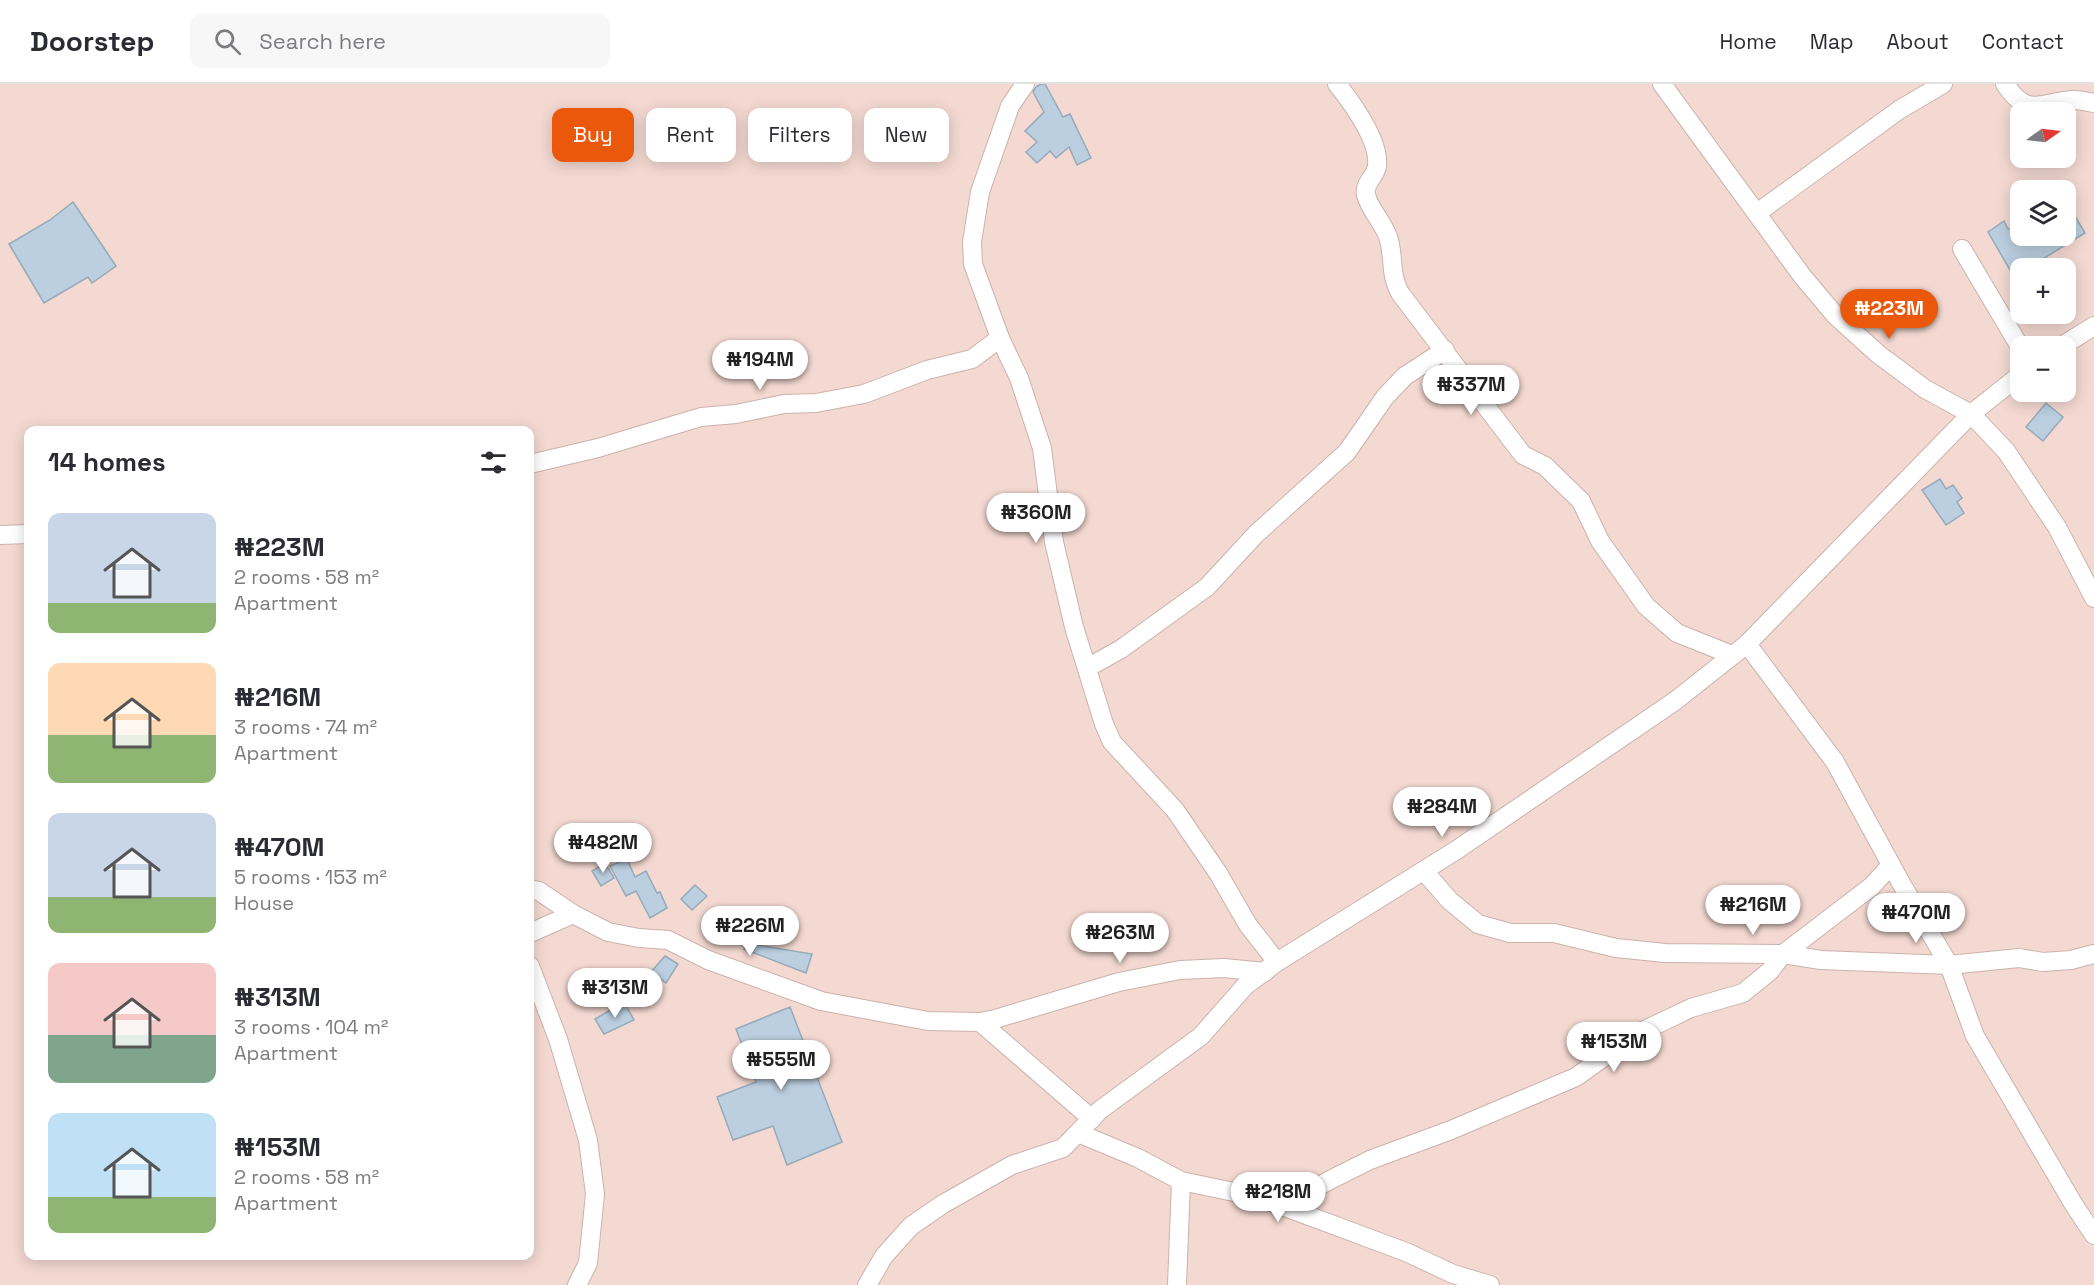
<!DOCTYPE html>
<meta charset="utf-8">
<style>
body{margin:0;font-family:"Space Grotesk",sans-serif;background:#f7f7f7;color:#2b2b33;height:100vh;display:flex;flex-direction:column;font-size:22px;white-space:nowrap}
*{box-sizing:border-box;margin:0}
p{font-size:20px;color:#7c7c81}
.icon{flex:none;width:33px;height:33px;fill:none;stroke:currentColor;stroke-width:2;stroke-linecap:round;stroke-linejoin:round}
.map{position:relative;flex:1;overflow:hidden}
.side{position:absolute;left:24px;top:342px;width:510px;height:834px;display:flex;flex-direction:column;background:#fff;border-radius:12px;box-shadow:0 3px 15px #0003}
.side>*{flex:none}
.hud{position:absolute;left:552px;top:24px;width:570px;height:54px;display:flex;gap:12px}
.needle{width:39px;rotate:76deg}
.controls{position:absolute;left:2010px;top:18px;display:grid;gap:12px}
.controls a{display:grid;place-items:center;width:66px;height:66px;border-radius:12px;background:#fff;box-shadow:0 3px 15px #0003;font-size:30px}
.price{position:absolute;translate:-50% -51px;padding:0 14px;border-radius:21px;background:#fff;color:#222;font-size:20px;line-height:39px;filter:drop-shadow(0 2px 3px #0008)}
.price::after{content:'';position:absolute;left:50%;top:36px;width:18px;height:14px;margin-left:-9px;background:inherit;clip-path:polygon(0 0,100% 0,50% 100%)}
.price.selected{background:#ea580c;color:#fff}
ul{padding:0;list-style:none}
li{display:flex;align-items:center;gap:18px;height:150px;padding:0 24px}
li span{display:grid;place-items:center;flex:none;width:168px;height:120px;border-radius:12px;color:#555}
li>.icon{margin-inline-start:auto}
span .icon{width:72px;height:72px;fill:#fffc;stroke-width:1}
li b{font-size:26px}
h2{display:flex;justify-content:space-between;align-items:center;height:72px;padding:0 24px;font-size:26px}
.pill{padding:0 21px;border-radius:12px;background:#fff;box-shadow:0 3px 15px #0003;font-size:21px;line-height:54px}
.pill.selected{background:#ea580c;color:#fff}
header{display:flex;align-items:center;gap:36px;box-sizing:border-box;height:84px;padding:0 30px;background:#fff;border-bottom:2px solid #e1e1e2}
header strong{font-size:28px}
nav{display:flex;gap:33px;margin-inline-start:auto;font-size:21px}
.search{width:420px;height:54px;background:#f7f7f7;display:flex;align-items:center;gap:15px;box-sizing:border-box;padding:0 21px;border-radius:12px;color:#7c7c81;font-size:22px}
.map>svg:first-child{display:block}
</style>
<header>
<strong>Doorstep</strong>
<div class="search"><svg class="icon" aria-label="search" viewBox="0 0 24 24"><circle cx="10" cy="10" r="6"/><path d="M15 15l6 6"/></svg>Search here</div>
<nav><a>Home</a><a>Map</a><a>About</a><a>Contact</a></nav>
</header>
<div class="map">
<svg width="2094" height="1201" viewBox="0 0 2094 1201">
<rect width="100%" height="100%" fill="#f4d9d2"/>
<!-- building -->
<g fill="#bbcfe0" stroke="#96aab9" stroke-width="1.5">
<path d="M1041 0H1045L1063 33 1070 30 1091 74 1077 81 1069 63 1056 74 1050 67 1037 79 1026 68 1037 58 1025 47 1044 28 1033 8 1036 3Z"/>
<path d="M2066 117 2085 149 2028 184H2020V189L2014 193 1988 148 2004 137 2008 145 2020 140V152H2066Z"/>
<path d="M73 118 116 182 92 199 88 193 44 219 9 160 50 136Z"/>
<path d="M2046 319 2063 333 2043 357 2026 343Z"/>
<path d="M1940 395 1946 405 1953 401 1962 414 1957 418 1964 429 1946 441 1922 406Z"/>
<path d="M627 775 635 793 646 787 657 809 660 808 667 824 650 834 636 807 626 812 610 782Z"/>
<path d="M605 779 614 794 601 802 592 787Z"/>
<path d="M695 801 707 812 692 826 681 815Z"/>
<path d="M746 859 812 870 806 889 744 865Z"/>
<path d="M665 872 678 880 666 899 651 888Z"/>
<path d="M624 918 634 936 604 950 595 935Z"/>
<path d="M790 923 842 1058 787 1081 773 1042 733 1056 717 1013 756 998 736 945Z"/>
</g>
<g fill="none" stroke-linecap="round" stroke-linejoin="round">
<defs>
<g id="street">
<path d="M1025 0 1010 22 980 108 972 158 973 180 1000 254 1019 294 1042 364 1054 458 1074 543 1104 640 1112 658 1175 726 1218 789 1248 841 1277 878"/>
<path d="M1337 0C1352 19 1380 57 1377 82 1376 92 1363 100 1366 111 1370 127 1385 140 1389 156 1394 175 1390 191 1400 209L1523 371 1545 382 1581 417 1600 457 1646 522 1677 549 1732 571"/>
<path d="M1662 0 1803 193 1835 231 1878 270 1925 305 1971 330 2006 367 2057 443 2094 514"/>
<path d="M2005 0C2029 36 2041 17 2075 16 2081 16 2088 18 2094 19"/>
<path d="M1757 129 1899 26 1943 0"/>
<path d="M1962 165 2020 263"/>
<path d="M2062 262 2094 242"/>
<path d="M530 380 598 364 701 333 736 330 784 320 816 319 864 310 927 286 972 275 1000 254"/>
<path d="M0 451 28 450"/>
<path d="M1747 560 1835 678 1901 799 1949 881 1975 952 2074 1121 2094 1151"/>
<path d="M1087 584 1121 565 1207 503 1256 450 1347 368 1385 313 1405 292 1445 266"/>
<path d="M1424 787 1449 816 1478 840 1510 849H1554L1616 864 1665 869 1783 870 1821 876 1949 881 2019 874 2043 878 2071 876 2094 870"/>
<path d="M530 805 539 807 573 830 608 848 639 854 668 856 708 876 821 917 928 937 980 938 995 935 1119 898 1180 886 1224 884 1265 888"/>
<path d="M530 849 573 830"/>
<path d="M530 882 558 955 588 1056 595 1110 588 1179 577 1201"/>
<path d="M980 938 1092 1035"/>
<path d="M1078 1049 1138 1074 1181 1097 1258 1113 1406 1168 1453 1190 1490 1201"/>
<path d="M1284 1122 1328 1097 1370 1076 1451 1046 1576 993 1636 950 1666 936 1691 924 1743 909 1770 887 1783 870 1872 802 1891 781"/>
<path d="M867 1201 884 1172 911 1142 943 1120 1012 1081 1063 1064 1100 1026 1201 952 1245 902 1277 878 1455 767 1675 617 1747 560 1971 330 2020 291"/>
<path d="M1177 1201 1181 1097"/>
</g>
</defs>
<!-- street casing -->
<use href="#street" stroke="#cbb2ab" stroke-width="20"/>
<!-- street -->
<use href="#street" stroke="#fff" stroke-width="18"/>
</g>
</svg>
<div class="controls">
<a><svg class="needle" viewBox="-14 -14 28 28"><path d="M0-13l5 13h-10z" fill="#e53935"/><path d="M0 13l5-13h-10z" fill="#7c7c81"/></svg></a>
<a><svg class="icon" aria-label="layers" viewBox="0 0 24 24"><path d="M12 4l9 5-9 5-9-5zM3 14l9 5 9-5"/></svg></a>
<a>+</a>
<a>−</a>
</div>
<b class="price selected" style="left:1889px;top:256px">₦223M</b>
<b class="price" style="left:760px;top:307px">₦194M</b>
<b class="price" style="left:1471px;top:332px">₦337M</b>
<b class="price" style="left:1036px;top:460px">₦360M</b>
<b class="price" style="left:1442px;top:754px">₦284M</b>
<b class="price" style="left:603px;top:790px">₦482M</b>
<b class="price" style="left:1753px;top:852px">₦216M</b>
<b class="price" style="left:1916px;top:860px">₦470M</b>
<b class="price" style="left:750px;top:873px">₦226M</b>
<b class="price" style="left:1120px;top:880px">₦263M</b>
<b class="price" style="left:615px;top:935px">₦313M</b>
<b class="price" style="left:1614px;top:989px">₦153M</b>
<b class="price" style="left:781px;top:1007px">₦555M</b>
<b class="price" style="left:1278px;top:1139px">₦218M</b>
<div class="hud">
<a class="pill selected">Buy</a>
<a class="pill">Rent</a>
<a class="pill">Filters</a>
<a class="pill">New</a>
</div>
<section class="side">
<h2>14 homes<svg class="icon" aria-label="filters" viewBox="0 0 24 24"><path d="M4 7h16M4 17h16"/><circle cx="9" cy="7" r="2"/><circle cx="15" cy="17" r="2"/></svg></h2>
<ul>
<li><span style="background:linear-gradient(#c9d6e8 75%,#8fb573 0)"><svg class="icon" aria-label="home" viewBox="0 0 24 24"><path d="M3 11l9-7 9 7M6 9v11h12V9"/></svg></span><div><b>₦223M</b><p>2 rooms · 58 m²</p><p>Apartment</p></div></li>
<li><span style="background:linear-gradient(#ffd9b3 60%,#8fb573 0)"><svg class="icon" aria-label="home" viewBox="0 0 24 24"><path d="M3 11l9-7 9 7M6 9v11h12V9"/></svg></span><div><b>₦216M</b><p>3 rooms · 74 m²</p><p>Apartment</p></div></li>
<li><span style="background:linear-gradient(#c9d6e8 70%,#8fb573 0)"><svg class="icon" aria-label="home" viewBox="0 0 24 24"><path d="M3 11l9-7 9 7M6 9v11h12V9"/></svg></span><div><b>₦470M</b><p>5 rooms · 153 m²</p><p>House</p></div></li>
<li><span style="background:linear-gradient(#f6c9c9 60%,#7fa58c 0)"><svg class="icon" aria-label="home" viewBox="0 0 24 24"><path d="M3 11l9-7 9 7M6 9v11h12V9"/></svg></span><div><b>₦313M</b><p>3 rooms · 104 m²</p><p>Apartment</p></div></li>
<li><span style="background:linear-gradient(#bfe0f5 70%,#8fb573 0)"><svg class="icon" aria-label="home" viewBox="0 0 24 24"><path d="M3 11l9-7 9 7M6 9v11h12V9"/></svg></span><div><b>₦153M</b><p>2 rooms · 58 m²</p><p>Apartment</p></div></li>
</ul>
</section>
</div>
